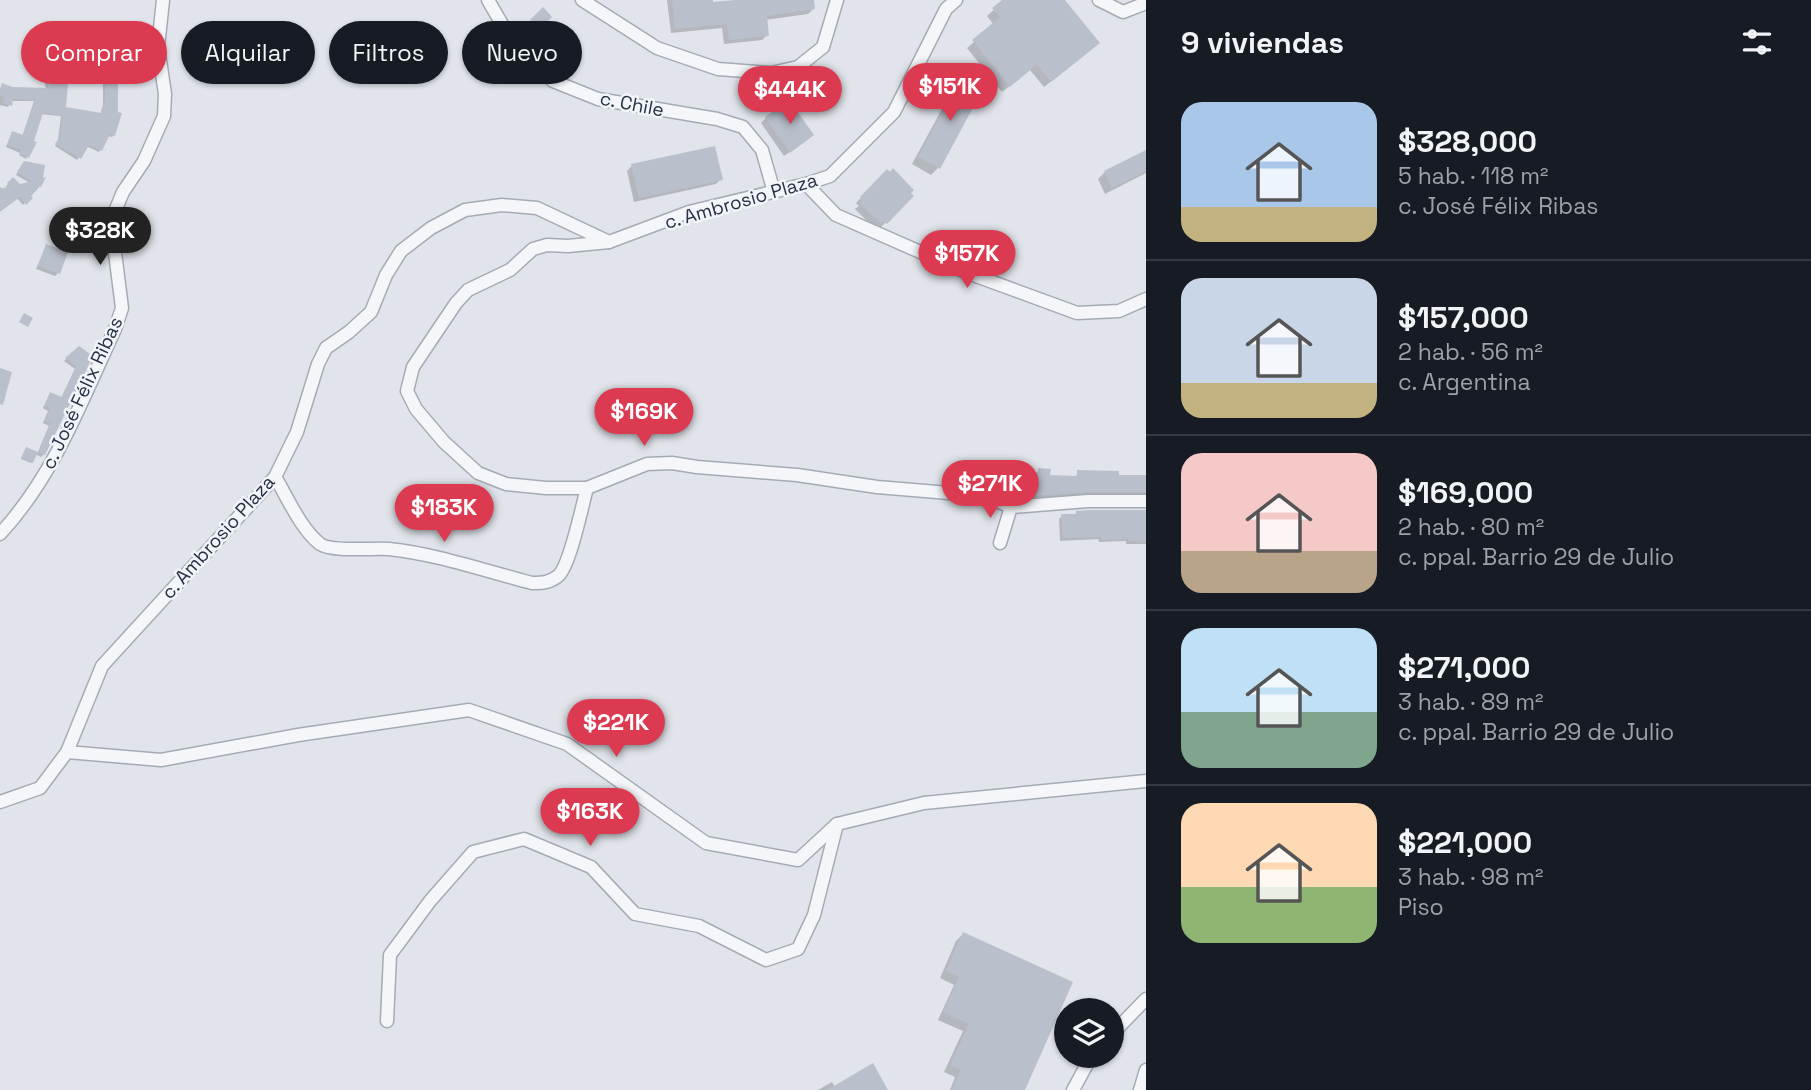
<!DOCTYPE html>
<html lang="es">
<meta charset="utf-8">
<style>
body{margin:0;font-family:"Space Grotesk",sans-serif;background:#20242c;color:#f1f3f6;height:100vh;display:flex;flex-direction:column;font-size:26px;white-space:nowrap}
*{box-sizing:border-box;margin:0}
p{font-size:23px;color:#9ea1a6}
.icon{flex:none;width:38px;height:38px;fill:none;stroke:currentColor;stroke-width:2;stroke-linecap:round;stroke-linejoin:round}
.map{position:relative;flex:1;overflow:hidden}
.details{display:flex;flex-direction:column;background:#171b24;width:665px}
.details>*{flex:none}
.banner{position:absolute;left:21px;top:21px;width:665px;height:63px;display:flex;gap:14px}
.buttons{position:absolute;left:1054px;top:998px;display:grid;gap:14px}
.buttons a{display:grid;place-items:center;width:70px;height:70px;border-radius:50%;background:#171b24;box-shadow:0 2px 5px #0004;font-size:35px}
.price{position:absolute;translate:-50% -60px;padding:0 16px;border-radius:24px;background:#dc3a50;color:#fff;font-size:23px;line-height:46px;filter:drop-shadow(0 2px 4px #0008)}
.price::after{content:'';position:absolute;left:50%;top:42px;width:21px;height:16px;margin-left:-10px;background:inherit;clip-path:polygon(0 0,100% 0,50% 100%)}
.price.active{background:#222;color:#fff}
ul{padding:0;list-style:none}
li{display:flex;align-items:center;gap:21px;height:175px;padding:0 35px}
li+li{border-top:2px solid #363941}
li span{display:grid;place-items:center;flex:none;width:196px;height:140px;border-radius:21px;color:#555}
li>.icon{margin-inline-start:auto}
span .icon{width:84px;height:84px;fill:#fffc;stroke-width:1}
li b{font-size:30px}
h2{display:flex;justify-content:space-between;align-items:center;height:84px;padding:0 35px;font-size:30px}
.pill{padding:0 24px;border-radius:32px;background:#171b24;box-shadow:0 2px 5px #0004;font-size:24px;line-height:63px}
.pill.active{background:#dc3a50;color:#fff}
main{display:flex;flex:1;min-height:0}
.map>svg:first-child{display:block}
</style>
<main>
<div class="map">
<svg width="1146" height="1090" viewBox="0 0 1146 1090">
<rect width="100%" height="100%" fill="#e1e5eb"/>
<!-- shadow -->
<g fill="#0003">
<path d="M667 0H711L712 4 752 0H812L813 9 808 14 765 20 767 35 762 40 724 44 722 28 671 33Z"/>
<path d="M1005 0H1063L1091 50 1044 87 1030 70 1002 92 967 48 994 25 987 16Z"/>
<path d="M543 10 550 17 535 31 528 24Z"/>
<path d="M105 60 114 135 112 137 107 136 99 152 86 146 77 160 55 146 58 140 61 116 40 114 26 159 19 155 20 153 6 147 11 135 22 137 34 101H11L8 107 0 105V89L2 85 12 89H46L43 73 45 71 65 108 100 115 103 105V80L94 82 90 68 104 66Z"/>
<path d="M961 80 938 168 931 175 912 164 954 87Z"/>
<path d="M766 118 807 140 784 156 761 123Z"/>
<path d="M1146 152V173L1105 194 1098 179 1105 172Z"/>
<path d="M22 165 40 186 23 205 17 198 0 211V187L6 193 9 189 6 186 13 180 19 186 30 183 16 175Z"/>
<path d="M632 166 721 179 716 184 634 202 627 171Z"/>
<path d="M887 171 912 196 880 228 878 225 874 228 855 209 859 206 856 203Z"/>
<path d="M46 246 58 273 55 276 36 269Z"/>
<path d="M79 348 91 357 44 454 41 457 35 454 31 463 21 459 26 449 37 454 49 426 43 423 48 411 43 408 50 394 61 398 75 369 64 361Z"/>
<path d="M1039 470 1049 477 1075 478 1078 472 1118 477H1146V495H1084L1016 499 973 489 975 477 978 474 1006 492 1035 482 1036 473Z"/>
<path d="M1077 512 1146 515V544H1126V541L1099 542 1098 539 1060 541 1059 519 1062 516 1074 515Z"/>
<path d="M963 934 1023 1090H950L955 1077 944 1072 963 1031 938 1020 954 985 940 978 956 941Z"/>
<path d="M832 1082 835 1087 886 1090H818Z"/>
</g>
<!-- building -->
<g fill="#bac0cb">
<path d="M672 0H713V2L735 0H814L815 9 767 16 769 36 729 40 727 24 675 29Z"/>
<path d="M1002 0H1065L1100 43 1051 82 1037 64 1010 87 972 40 1000 17 992 8Z"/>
<path d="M543 7 552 17 539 30 530 20Z"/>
<path d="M105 57H107L115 81H118V112L122 113 115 136 110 134 102 151 89 145 81 159 55 144 60 137 62 115 43 113 34 141 37 142 29 158 19 153 21 150 7 145 12 131 23 135 35 100 13 99 12 106 2 103 4 96 0 95V90L2 83 12 87 48 88 44 70 53 68 55 75 68 73 70 84H68L66 107 101 113 105 102V79L96 82 91 64 101 61 102 64 105 63Z"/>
<path d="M961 78 983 89 940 169 918 157Z"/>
<path d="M789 100 814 135 790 153 765 117Z"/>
<path d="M715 146 723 180 639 198 631 164Z"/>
<path d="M1146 150V171L1112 188 1104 171Z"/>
<path d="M24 161 45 165 43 178 46 177 41 187 39 186 31 196 33 198 26 205 20 197 0 212V189L10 186 7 183 13 177 20 184 31 181 17 172Z"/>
<path d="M893 168 914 190 911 193 914 196 887 224 884 221 881 224 859 203 862 200 860 197 887 169 890 172Z"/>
<path d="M46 244 68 252 60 274 38 266Z"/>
<path d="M24 313 33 318 28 327 19 322Z"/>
<path d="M79 346 93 356 45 455 38 452 50 423 45 421 50 408 44 406 50 392 62 397 76 366 65 358Z"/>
<path d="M0 368 12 372 3 405 0 404Z"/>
<path d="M26 447 38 452 33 463 21 458Z"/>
<path d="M1038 468 1051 469 1050 475 1077 476V470L1119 471V475H1146V492H1087L1021 497 975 486 977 472 1009 479 1008 489 1038 480Z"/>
<path d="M1088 510H1146V542L1128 541V539L1101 540V537L1063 538 1061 514H1076V511Z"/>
<path d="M963 932 1073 982 1025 1090H952L961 1070 950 1065 969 1024 943 1012 959 977 946 971Z"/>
<path d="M873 1063 888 1090H827Z"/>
</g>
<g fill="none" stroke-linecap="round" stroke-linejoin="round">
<defs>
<g id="minor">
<path d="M488 0 514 45 553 81 598 99 717 119 743 127 762 150 774 192"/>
<path d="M582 0 657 48 718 69 771 73 798 67 823 47 837 0"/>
<path d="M1099 0 1123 12 1146 3"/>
<path d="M806 184 836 215 968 273 1077 313 1119 311 1146 299"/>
<path d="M609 242 568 246 547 245 533 249 510 270 468 290 456 303 413 367 407 391 416 409 444 442 478 473 506 484 546 488H587L647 464 672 463 697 467 797 475 877 487 985 496 1011 507 1088 501H1146"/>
<path d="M275 477C288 498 300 528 320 544 331 552 373 548 389 549 437 554 485 571 532 583 542 583 549 583 558 576 570 566 582 506 587 488"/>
<path d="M0 534C54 476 82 400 115 329L122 308 111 221 123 192 144 161 164 116 165 94 158 47 163 0"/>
<path d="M1000 543 1011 507"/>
<path d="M67 752 161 760 298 735 469 710 567 744 706 843 798 860 837 824 924 803 1146 781"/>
<path d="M0 802 40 788 67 752 102 666 275 477 297 432 318 364 326 348 349 332 371 312 386 275 401 251 431 228 465 210 502 205 537 208 609 242 689 212 806 184 830 176 894 112 946 9 956 0"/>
<path d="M387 1021 390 955 430 901 473 852 524 839 591 867 635 914 699 926 766 960 798 949 814 915 837 824"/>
<path d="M1111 1035 1146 999"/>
<path d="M1073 1090 1092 1055"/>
<path d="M1140 1090 1146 1070"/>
</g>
</defs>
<!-- minor casing -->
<use href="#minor" stroke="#a5abb6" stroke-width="15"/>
<!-- minor -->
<use href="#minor" stroke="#f4f6f9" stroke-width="12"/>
</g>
<g text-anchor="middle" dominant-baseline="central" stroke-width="5" stroke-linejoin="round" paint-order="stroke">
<!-- street labels -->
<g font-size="19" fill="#273145" stroke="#f1f4f8">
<text transform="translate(632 104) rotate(11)">c. Chile</text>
<text transform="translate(741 201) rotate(-16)">c. Ambrosio Plaza</text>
<text transform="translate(82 393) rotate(-65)">c. José Félix Ribas</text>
<text transform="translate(218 537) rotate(-48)">c. Ambrosio Plaza</text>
</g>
</g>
</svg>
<div class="buttons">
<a><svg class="icon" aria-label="layers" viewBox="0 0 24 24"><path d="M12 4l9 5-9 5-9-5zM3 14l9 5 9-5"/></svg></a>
</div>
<b class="price" style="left:950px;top:123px">$151K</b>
<b class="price" style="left:790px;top:126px">$444K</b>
<b class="price active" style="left:100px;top:267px">$328K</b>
<b class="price" style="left:967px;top:290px">$157K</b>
<b class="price" style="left:644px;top:448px">$169K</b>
<b class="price" style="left:990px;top:520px">$271K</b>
<b class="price" style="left:444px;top:544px">$183K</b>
<b class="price" style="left:616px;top:759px">$221K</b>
<b class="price" style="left:590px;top:848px">$163K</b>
<div class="banner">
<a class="pill active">Comprar</a>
<a class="pill">Alquilar</a>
<a class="pill">Filtros</a>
<a class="pill">Nuevo</a>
</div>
</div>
<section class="details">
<h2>9 viviendas<svg class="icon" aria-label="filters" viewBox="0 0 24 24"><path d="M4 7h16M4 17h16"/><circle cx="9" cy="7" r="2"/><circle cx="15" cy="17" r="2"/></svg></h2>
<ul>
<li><span style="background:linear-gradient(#a9c7e8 75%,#c2b280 0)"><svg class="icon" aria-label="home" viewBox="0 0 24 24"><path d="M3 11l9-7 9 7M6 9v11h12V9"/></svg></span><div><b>$328,000</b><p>5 hab. · 118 m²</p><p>c. José Félix Ribas</p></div></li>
<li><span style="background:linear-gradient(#c9d6e8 75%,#c2b280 0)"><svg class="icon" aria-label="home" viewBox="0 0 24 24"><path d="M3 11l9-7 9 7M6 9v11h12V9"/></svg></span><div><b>$157,000</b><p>2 hab. · 56 m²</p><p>c. Argentina</p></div></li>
<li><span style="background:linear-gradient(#f6c9c9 70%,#b9a48a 0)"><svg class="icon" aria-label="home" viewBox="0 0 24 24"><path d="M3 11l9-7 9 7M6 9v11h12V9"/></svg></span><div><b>$169,000</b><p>2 hab. · 80 m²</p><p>c. ppal. Barrio 29 de Julio</p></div></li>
<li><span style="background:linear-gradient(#bfe0f5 60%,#7fa58c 0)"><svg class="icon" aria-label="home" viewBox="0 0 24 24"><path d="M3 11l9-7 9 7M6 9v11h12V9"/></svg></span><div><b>$271,000</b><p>3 hab. · 89 m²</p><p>c. ppal. Barrio 29 de Julio</p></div></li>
<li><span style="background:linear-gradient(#ffd9b3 60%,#8fb573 0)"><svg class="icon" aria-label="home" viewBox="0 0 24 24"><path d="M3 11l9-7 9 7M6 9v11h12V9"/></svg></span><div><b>$221,000</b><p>3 hab. · 98 m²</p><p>Piso</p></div></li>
</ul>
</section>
</main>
